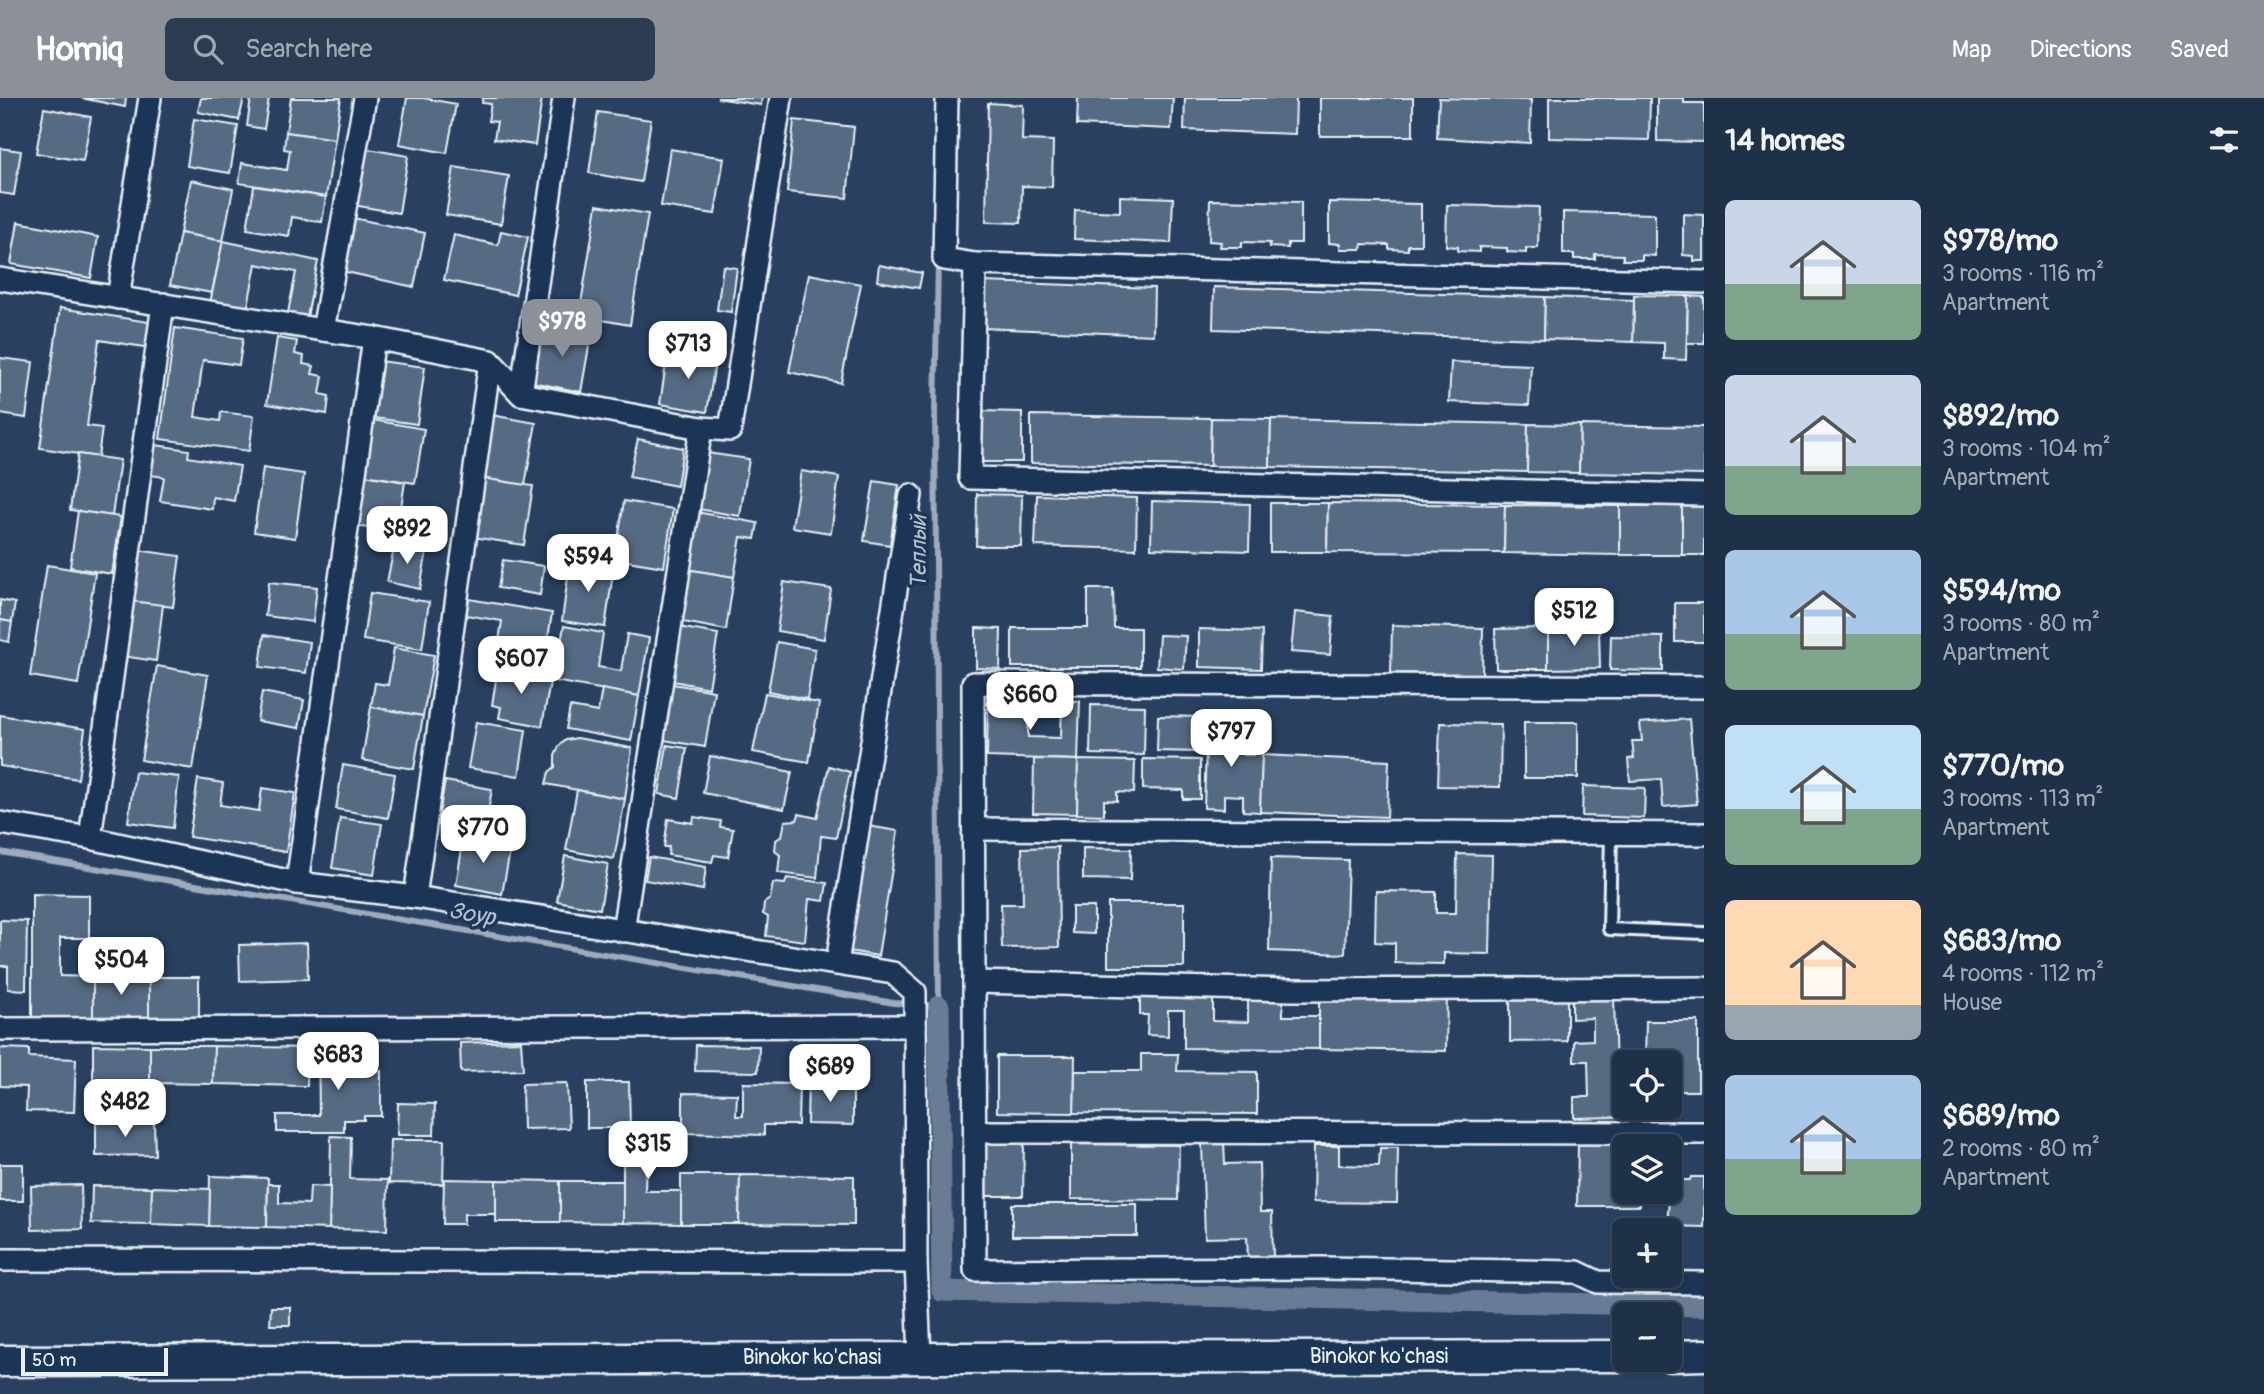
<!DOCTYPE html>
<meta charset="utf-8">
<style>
body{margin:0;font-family:Pangolin,sans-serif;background:#2c3c53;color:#f1f3f6;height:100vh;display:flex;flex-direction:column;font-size:26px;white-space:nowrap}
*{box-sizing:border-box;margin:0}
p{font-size:23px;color:#a1a9b4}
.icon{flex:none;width:38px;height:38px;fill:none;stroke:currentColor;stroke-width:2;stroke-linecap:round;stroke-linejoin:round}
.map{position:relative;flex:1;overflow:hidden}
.panel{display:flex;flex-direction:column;background:#1f3049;width:560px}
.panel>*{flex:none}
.tools{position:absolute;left:1612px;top:952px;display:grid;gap:14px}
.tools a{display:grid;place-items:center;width:70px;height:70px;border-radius:10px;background:#1f3049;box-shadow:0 2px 5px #0004,0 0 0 2px #3c4b61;font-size:35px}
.scale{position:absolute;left:21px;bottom:18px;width:147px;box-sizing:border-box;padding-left:7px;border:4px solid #e8f1f8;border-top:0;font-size:19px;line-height:24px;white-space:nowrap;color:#e8f1f8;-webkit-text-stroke:5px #1d3557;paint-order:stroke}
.price{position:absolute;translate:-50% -60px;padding:0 16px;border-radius:14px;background:#fff;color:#222;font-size:23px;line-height:46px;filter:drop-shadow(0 2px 4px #0008)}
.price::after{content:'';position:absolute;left:50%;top:42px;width:21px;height:16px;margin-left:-10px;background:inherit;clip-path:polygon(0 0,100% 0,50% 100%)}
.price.selected{background:#8c9099;color:#fff}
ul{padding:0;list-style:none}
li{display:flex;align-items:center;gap:21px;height:175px;padding:0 21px}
li span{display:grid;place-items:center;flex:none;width:196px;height:140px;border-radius:10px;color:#555}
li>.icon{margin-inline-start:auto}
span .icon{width:84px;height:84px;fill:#fffc;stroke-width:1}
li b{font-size:30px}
h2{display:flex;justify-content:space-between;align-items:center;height:84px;padding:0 21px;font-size:30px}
header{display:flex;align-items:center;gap:42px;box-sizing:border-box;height:98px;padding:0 35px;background:#8c9099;color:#fff}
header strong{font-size:33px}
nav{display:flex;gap:38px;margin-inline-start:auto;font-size:24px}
.search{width:490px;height:63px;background:#2c3c53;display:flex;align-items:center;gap:18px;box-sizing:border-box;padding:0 24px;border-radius:10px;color:#a1a9b4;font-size:26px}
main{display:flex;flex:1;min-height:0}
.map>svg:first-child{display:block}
</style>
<header>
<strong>Homiq</strong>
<div class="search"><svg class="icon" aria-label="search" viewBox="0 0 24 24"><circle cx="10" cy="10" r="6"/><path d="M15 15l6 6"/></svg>Search here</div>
<nav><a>Map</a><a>Directions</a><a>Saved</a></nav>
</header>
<main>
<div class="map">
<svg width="1704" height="1296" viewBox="0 0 1704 1296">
<rect width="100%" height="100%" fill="#294061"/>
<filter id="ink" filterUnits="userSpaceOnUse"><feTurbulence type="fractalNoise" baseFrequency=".0143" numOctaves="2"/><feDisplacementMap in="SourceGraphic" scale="14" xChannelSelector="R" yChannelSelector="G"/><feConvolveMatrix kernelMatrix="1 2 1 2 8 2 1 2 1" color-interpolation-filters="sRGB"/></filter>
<g filter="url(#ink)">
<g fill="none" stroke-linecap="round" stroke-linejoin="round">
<!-- stream -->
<path stroke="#9dabbd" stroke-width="6" d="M0 754 894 905 939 908 935 313 938 163"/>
<!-- canal -->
<path stroke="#6b7c95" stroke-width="21" d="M939 908 942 1193 1704 1208"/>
</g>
<!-- building -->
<g fill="#556a83" stroke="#e8f1f8" stroke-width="2">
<path d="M81 0H126L125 9Z"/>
<path d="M201 0H244L239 22 198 14Z"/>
<path d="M251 0H269L264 31 247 28Z"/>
<path d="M291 0H341L335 41 286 34Z"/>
<path d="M407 0H423L456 6 447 55 399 46Z"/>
<path d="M483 0H542L535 47 494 41 497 24 488 23 491 6 482 5Z"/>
<path d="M717 0H762L761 7Z"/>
<path d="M1078 0H1173L1171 31 1077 27Z"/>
<path d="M1185 0H1296L1295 36 1184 32Z"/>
<rect x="1320" y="0" width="93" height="38"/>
<path d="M1439 0 1531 2 1530 45 1437 40Z"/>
<path d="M1549 0H1650L1649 42 1549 40Z"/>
<path d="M1657 0H1684V5H1704V44L1657 43Z"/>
<path d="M988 5 1023 7 1022 42 1053 43 1052 89 1022 88 1021 125 986 124Z"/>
<path d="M44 10 91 19 83 63 36 55Z"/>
<path d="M598 14 651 22 641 84 589 75Z"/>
<path d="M194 21 238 28 230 75 187 68Z"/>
<path d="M794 22 854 29 847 100 787 94Z"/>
<path d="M286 34 335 41 326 99 239 85 242 65 287 72 290 52 284 51Z"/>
<path d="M0 50 21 53 14 97 0 95Z"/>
<path d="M363 50 408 58 399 115 353 107Z"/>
<path d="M670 51 724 60 715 116 661 108Z"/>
<path d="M454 69 509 78 501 126 446 117Z"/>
<path d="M191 82 233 91 223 143 180 135Z"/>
<path d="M254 88 326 99 322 124 292 119 289 138 247 131Z"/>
<path d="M1120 98 1173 100 1171 145 1074 141 1075 112 1120 114Z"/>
<path d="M1210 102 1301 104V145H1288V150L1269 149 1270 145 1242 144V149H1220L1221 144 1209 143Z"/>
<path d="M1329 104 1421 106V147H1408V152L1389 151V147L1362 146 1361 151H1340V146L1329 145Z"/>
<path d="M597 107 648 116 630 227 579 218Z"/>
<path d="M1447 107 1539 109 1538 150H1526V155L1507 154V150L1479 149V154L1458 153V149L1446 148Z"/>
<path d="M1563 114 1655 116V158L1642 157V162H1623V157L1595 156V161H1574V156H1563Z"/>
<path d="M1683 116 1704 117V163H1694V158L1683 157Z"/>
<path d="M348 119 425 135 414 189 337 172Z"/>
<path d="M18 124 98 139 91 180 11 166Z"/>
<path d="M501 133 528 139 515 197 444 182 454 137 498 147Z"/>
<path d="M180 135 223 143 212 195 170 187Z"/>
<path d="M223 143 318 163 306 224 287 220 296 174 256 166 247 213 210 205Z"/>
<path d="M879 167 922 175 919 190 877 183Z"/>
<path d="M723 168 737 170 731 214 717 212Z"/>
<path d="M809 176 861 186 841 285 789 274Z"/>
<path d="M984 184 1154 190 1153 237 982 230Z"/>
<path d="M1214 189 1545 199 1544 241 1213 231Z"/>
<path d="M1634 197 1688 198 1686 262 1664 261V245L1633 244Z"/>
<path d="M1688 198 1704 199V245H1687Z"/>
<path d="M1545 199 1634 202 1633 244 1544 241Z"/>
<path d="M60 210 155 225 151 250 99 242 87 328 102 330 98 359 40 350Z"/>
<path d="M543 228 591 237 581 294 532 284Z"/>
<path d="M175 230 243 240 239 267 203 262 195 319 220 323 221 314 254 318 249 353 160 341Z"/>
<path d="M277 240 297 243 295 256 304 258 303 266 314 268 312 276 323 278 320 296 329 298 327 316 267 306Z"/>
<path d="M668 252 716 259 707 314 660 306Z"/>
<path d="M0 260 33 264 26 320 0 316Z"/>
<path d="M380 263 425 269 417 326 374 320Z"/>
<path d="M1451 264 1531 267 1529 307 1449 304Z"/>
<path d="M978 313 1022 314V364H978Z"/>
<path d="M491 317 536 325 525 387 481 380Z"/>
<path d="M1031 317 1211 320 1210 368 1031 365Z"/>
<path d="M1211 320 1271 321 1270 369 1210 368Z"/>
<path d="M1271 321 1528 326 1527 374 1270 369Z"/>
<path d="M373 322 424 331 415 385 364 377Z"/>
<path d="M1528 326 1580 327 1579 375 1527 374Z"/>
<path d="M1580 327 1704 329V377L1579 375Z"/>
<path d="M638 341 683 350 677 388 629 379Z"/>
<path d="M149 346 189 352 188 359 240 368 234 403 213 399 212 411 160 403 164 379 144 376Z"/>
<path d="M707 355 749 361 740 418 698 411Z"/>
<path d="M78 356 120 362 112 418 70 412Z"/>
<path d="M263 370 304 376 295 440 254 434Z"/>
<path d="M801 373 839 379 831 435 792 429Z"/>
<path d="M364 377 405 384 397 435 356 428Z"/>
<path d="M481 380 533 388 524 447 472 439Z"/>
<path d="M874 383 899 387 890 447 864 443Z"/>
<path d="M977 396 1022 397 1021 448H976Z"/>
<path d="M1037 397 1137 400 1136 451 1035 448Z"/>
<path d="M624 403 673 411 664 469 615 461Z"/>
<path d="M1152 403 1250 406 1249 453 1151 450Z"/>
<path d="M1270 405H1328L1327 454H1270Z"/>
<path d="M1328 405 1505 407 1504 455 1327 454Z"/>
<path d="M1505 407 1620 408V457L1504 455Z"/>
<rect x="1620" y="408" width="62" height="49"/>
<path d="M1682 408 1704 409V457H1682Z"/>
<path d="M78 413 121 419 112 476 70 469Z"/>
<path d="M696 414 758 425 755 441 741 439 734 479 686 471Z"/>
<path d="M395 445 427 452 420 491 387 484Z"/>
<path d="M137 452 180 458 173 509 130 503Z"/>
<path d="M503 462 544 468 540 497 498 490Z"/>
<path d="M570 463 614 469 605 529 562 523Z"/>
<path d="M47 467 95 475 78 586 30 578Z"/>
<path d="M686 471 734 479 726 532 678 523Z"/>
<path d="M269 484 317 489 313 524 265 518Z"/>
<path d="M784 484 831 491 824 541 777 533Z"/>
<path d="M1088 491H1113L1114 530H1140V569H1012V530H1088Z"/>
<path d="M370 495 429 504 422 551 363 542Z"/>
<path d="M469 501 552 515 543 571 496 562 502 523 466 517Z"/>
<path d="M0 502 15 505 12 524 0 522Z"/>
<path d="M130 503 163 507 156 563 122 558Z"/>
<rect x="1675" y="505" width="29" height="39"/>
<path d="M1295 514 1333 518 1330 557 1291 554Z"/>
<path d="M0 522 12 524 9 544 0 542Z"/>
<path d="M1392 527 1483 530 1482 577 1391 575Z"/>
<path d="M564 528 603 535 598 569 621 573 627 536 649 540 639 598 554 583Z"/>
<path d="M678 529 718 536 709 590 668 582Z"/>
<path d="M976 530 1001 531 1000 571 976 570Z"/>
<path d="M1548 530V571H1496L1495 531Z"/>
<path d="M1548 530H1599L1600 570 1548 571Z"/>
<path d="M1199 531 1262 533 1261 571 1199 569Z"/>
<path d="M264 537 310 544 306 575 260 569Z"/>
<path d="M1159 537 1186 538 1184 571 1157 569Z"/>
<path d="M1611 538 1663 539V573L1610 572Z"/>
<path d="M777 544 815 551 807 601 768 593Z"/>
<path d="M394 550 434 557 423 618 371 609 375 585 388 587Z"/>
<path d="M157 568 208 577 193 671 141 662Z"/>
<path d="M498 569 551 579 542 628 499 620 501 609 492 607Z"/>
<path d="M667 585 714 593 705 649 658 641Z"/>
<path d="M602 591 639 598 631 643 566 631 570 609 598 614Z"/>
<path d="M262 594 304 602 299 630 257 623Z"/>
<path d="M765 595 819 605 809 664 753 654Z"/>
<path d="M988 601 1029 602 1028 639 1061 640 1062 603H1080L1078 662 987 659Z"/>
<path d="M1091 607 1145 608 1144 657 1090 656Z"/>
<path d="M371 609 423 618 414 671 362 662Z"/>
<path d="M0 617 85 631 78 681 0 668Z"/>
<path d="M1158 618 1202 619 1200 654 1157 653Z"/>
<path d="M1207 620 1229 621 1228 642 1243 643V657H1253L1254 644 1263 645 1260 714 1243 713V698L1224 697V711L1204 710Z"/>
<path d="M1689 621 1697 706 1663 709 1661 681 1630 683 1628 661 1634 660 1632 643H1642L1640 625Z"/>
<path d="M476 624 526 632 519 678 468 670Z"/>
<rect x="1524" y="624" width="54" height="56"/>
<path d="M1440 625 1501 626 1500 689 1438 688Z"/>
<path d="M577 640 632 650 625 701 546 686 549 674 555 669V658L559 648 566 642Z"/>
<path d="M667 647 687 650 679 700 659 696Z"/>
<path d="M1262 657 1389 663 1387 719 1260 714Z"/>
<path d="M710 658 792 674 784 711 703 695Z"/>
<path d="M1034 661 1078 662 1077 716 1033 715Z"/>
<path d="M1143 661 1200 662V701H1183V692L1143 691Z"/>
<path d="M1078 662 1135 663 1134 695 1117 694V703L1104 702V717L1077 716Z"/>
<path d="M343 667 395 676 388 720 336 711Z"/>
<path d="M829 668 850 674 836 740 821 738 817 780 778 775 780 757 775 753 776 742 782 738 785 723 797 722 799 716 817 720Z"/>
<path d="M135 674 179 679 173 730 128 724Z"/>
<path d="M198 681 223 685 220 707 259 713 262 690 295 695 286 754 189 739Z"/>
<path d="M445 683 492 691 484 736 437 727Z"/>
<path d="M1583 688 1645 690 1644 720 1582 718Z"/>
<path d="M577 692 625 701 614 761 566 752Z"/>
<path d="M694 719 721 723 720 729 733 731 728 759 714 757 712 764 668 757 669 749H664L668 721 693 725Z"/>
<path d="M340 720 382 726 374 777 332 770Z"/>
<path d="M868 728 898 733 878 858 849 853Z"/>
<path d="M464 739 511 748 502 796 456 787Z"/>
<path d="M1058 749 1059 849 1002 850 1001 806H1023L1022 750Z"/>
<path d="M1083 750 1131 751 1130 782 1083 781Z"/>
<path d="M1457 756 1492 757 1490 856 1444 855V866L1395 865V845L1375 844 1376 793 1436 794V815H1456Z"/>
<path d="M565 758 608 766 600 811 557 803Z"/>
<path d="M649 759 706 769 703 792 645 782Z"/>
<path d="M1271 760 1348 762 1345 856 1269 853Z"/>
<path d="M787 780 827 785 824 803 809 801 805 843 766 838 768 819 763 816 764 805 770 801 773 785 785 786Z"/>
<path d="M32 796 89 797V840H60V878L93 879V919H32Z"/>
<rect x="1108" y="805" width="76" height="64"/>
<path d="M1072 809H1094V836L1072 835Z"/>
<path d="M0 822 27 823 26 892 8 891V868H0Z"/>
<path d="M307 845 308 881 240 883 239 847Z"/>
<path d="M93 879H149V920L93 919Z"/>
<rect x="149" y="879" width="50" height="41"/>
<path d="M1319 896 1447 897 1446 953 1319 951Z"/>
<path d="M1140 897 1213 898V923L1248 924V899L1283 900V918H1319V951L1184 950V912H1168V938L1147 937 1148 917H1140Z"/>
<path d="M1614 897 1617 1019 1574 1020V999H1589L1588 963H1574V943L1593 942V920L1572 921V898Z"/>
<path d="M1510 902H1567V943L1510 944Z"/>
<path d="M1646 923H1698V993H1670V964H1645Z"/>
<path d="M318 940H353V974L381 973V1018H364V1022H344V1034H277V1017H319Z"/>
<path d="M521 943 523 972 461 974 460 945Z"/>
<path d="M93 947 150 948V985L93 984Z"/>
<path d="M696 947 759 948 758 974 695 973Z"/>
<path d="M150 948H214L213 986 150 985Z"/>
<path d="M214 948 308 950 307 988 213 986Z"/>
<path d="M0 950 29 951V959L76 961 74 1014 26 1013 27 989 0 988Z"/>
<path d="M1141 956H1178L1177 973 1257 974V1016L1074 1015 1075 973H1141Z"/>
<path d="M997 958H1075L1074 1015 997 1014Z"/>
<path d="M587 984H629L630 1030H587Z"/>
<path d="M808 984 853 985V1027L807 1026Z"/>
<path d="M567 985 569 1030 523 1031 522 986Z"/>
<path d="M743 985 799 986 798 1027H764V1037L683 1035V995L737 996 736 1018H743Z"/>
<path d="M398 1005 435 1006 434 1037H397Z"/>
<path d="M96 1024H154L155 1057 96 1058Z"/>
<path d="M623 1035 681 1036V1055H646L645 1093H681V1126L623 1125Z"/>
<path d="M331 1038 351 1039 350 1081 388 1082 387 1132 329 1131Z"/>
<path d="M390 1042H444L443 1086 389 1085Z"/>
<path d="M1224 1044 1225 1066 1259 1065 1260 1114H1272L1273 1159 1248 1160 1247 1139 1205 1140 1202 1045Z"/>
<path d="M981 1045 1024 1046 1023 1098H980Z"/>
<path d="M1071 1046 1179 1047 1178 1102 1071 1101Z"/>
<path d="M1578 1046 1641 1047 1624 1048V1094H1640V1108H1577Z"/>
<path d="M1314 1048H1339V1067L1379 1068 1380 1050H1398L1397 1105 1313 1104Z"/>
<rect x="0" y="1066" width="23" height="37"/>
<path d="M681 1077H740L739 1126H681Z"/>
<path d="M740 1077 854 1078V1127L739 1126Z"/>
<path d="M210 1078 268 1080 267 1129 209 1128Z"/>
<path d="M1691 1079H1704V1129L1667 1128 1670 1087H1675V1082H1690Z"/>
<path d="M444 1081 496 1082V1116H464V1126H443Z"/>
<path d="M496 1082 560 1083V1124H496Z"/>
<path d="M560 1083H623V1125L560 1124Z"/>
<path d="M268 1086H279V1105L309 1106 310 1088 330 1089 329 1131 267 1129Z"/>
<path d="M81 1087 82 1131 32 1132 31 1088Z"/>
<path d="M92 1088 152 1089 151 1126 91 1125Z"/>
<path d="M152 1089 210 1091 209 1128 151 1126Z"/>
<rect x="1012" y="1106" width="125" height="32"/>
<path d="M271 1209H290V1227H270Z"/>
</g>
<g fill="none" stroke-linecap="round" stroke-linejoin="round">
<defs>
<path id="lane" d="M1611 736 1609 831 1704 835"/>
<g id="street">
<path d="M947 0 944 161 975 166 1704 184"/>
<path d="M975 166 970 380 1704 397"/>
<path d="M0 181 374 240 490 263 521 296 701 330"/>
<path d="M118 200 150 0"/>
<path d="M323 232 365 0"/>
<path d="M521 296 564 0"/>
<path d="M1704 589 973 585 975 1172 1322 1170 1577 1174 1598 1184 1704 1185"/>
<path d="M0 725 90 740 297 785 415 799 893 875 915 894 916 1164 920 1259"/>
<path d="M974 731 1704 736"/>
<path d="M90 740 163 206"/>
<path d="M297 785 374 240"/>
<path d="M415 799 490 263"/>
<path d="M623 833 701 330 730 332 781 0"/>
<path d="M837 865 911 397"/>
<path d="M974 884 1293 892 1704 890"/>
<path d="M0 931 915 928"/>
<path d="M975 1034 1704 1035"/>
<path d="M0 1162 916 1164"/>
</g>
<g id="secondary">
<path d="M1670 1258 1704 1257"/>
<path d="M0 1263 1624 1258"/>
</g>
</defs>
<!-- lane casing -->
<use href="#lane" stroke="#e8f1f8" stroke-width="16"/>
<!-- street casing -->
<use href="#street" stroke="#e8f1f8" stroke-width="26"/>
<!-- secondary casing -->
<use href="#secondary" stroke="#e8f1f8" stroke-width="35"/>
<!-- lane -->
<use href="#lane" stroke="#1d3557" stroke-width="10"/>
<!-- street -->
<use href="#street" stroke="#1d3557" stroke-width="21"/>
<!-- secondary -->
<use href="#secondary" stroke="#1d3557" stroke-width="30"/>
</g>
</g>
<g text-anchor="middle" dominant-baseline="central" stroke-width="7" stroke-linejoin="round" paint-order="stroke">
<!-- street labels -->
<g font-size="21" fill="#e8f1f8" stroke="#1d3557">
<text x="1379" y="1258">Binokor ko'chasi</text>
<text x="812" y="1259">Binokor ko'chasi</text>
</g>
<!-- water labels -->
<g font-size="23" font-style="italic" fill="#b6c2d0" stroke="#1d3557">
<text transform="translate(918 454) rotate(-90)">Теплый</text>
<text transform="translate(472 816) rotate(10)">Зоур</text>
</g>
</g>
</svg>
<div class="tools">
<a><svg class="icon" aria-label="locate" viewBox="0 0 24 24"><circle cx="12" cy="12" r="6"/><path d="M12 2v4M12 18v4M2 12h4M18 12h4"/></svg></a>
<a><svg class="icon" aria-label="layers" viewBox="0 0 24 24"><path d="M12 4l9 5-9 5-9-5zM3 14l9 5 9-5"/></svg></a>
<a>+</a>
<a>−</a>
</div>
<div class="scale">50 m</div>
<b class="price selected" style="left:562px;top:261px">$978</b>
<b class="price" style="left:688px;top:283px">$713</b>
<b class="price" style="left:407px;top:468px">$892</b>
<b class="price" style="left:588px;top:496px">$594</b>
<b class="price" style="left:1574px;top:550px">$512</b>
<b class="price" style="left:521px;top:598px">$607</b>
<b class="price" style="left:1030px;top:634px">$660</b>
<b class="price" style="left:1231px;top:671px">$797</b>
<b class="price" style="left:483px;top:767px">$770</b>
<b class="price" style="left:121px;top:899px">$504</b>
<b class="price" style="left:338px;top:994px">$683</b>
<b class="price" style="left:830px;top:1006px">$689</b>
<b class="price" style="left:125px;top:1041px">$482</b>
<b class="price" style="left:648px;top:1083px">$315</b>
</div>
<section class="panel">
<h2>14 homes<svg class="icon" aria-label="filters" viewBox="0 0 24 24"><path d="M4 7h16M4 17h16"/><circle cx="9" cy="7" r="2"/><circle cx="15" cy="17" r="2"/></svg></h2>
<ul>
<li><span style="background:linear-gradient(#c9d6e8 60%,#7fa58c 0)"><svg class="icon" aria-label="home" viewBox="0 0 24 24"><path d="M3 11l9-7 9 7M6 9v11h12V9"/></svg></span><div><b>$978/mo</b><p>3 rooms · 116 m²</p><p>Apartment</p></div></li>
<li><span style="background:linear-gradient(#c9d6e8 65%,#7fa58c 0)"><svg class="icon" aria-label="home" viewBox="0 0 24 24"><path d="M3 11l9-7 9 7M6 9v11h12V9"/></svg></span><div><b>$892/mo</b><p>3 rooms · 104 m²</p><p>Apartment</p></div></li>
<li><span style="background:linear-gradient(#a9c7e8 60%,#7fa58c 0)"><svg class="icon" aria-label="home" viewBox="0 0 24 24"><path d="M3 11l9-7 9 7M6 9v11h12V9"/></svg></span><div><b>$594/mo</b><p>3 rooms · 80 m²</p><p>Apartment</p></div></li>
<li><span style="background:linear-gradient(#bfe0f5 60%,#7fa58c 0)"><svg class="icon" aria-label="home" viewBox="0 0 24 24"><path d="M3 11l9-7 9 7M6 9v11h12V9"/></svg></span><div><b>$770/mo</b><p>3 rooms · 113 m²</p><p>Apartment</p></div></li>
<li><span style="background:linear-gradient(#ffd9b3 75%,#9aa5b1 0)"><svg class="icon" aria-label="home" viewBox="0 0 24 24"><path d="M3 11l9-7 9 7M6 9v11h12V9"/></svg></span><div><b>$683/mo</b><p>4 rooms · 112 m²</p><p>House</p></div></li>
<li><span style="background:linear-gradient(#a9c7e8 60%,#7fa58c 0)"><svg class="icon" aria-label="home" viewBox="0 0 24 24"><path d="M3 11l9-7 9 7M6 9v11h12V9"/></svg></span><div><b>$689/mo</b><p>2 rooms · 80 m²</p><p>Apartment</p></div></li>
</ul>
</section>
</main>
